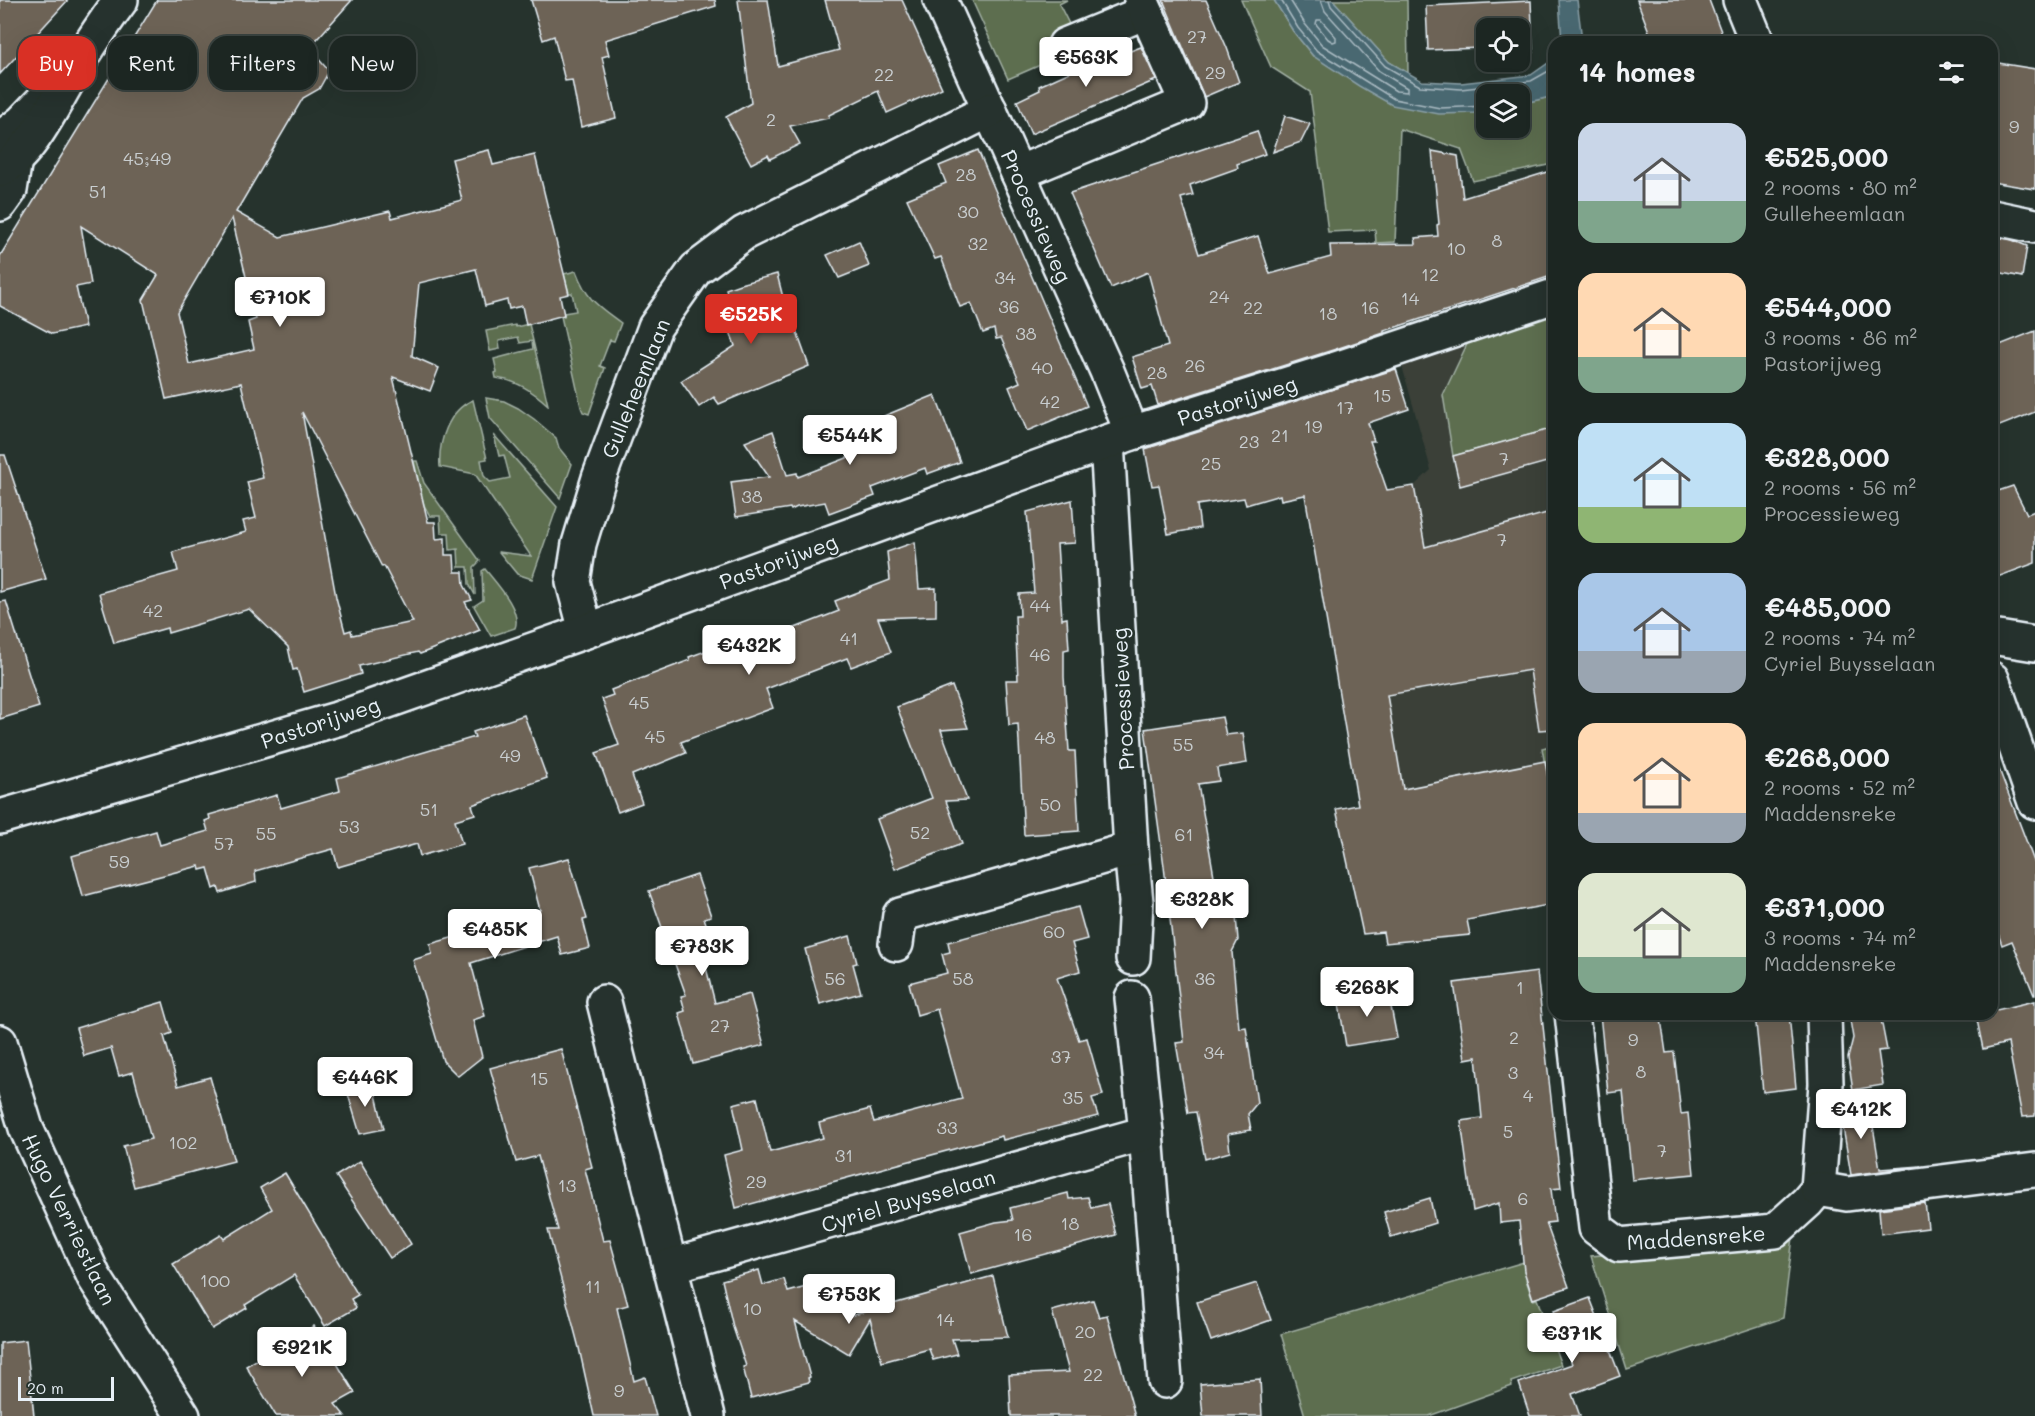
<!DOCTYPE html>
<meta charset="utf-8">
<style>
body{margin:0;font-family:Mali,sans-serif;background:#252e2a;color:#f1f3f6;height:100vh;display:flex;flex-direction:column;font-size:22px;white-space:nowrap}
*{box-sizing:border-box;margin:0}
p{font-size:20px;color:#a0a5a5}
.icon{flex:none;width:33px;height:33px;fill:none;stroke:currentColor;stroke-width:2;stroke-linecap:round;stroke-linejoin:round}
.map{position:relative;flex:1;overflow:hidden}
.sheet{position:absolute;left:1548px;top:36px;width:450px;height:984px;display:flex;flex-direction:column;background:#1c2622;border-radius:18px;box-shadow:0 6px 24px #0002,0 0 0 2px #3a4340}
.sheet>*{flex:none}
.guide{position:absolute;left:18px;top:36px;width:570px;height:54px;display:flex;gap:12px}
.controls{position:absolute;left:1476px;top:18px;display:grid;gap:12px}
.controls a{display:grid;place-items:center;width:54px;height:54px;border-radius:12px;background:#1c2622;box-shadow:0 6px 24px #0002,0 0 0 2px #3a4340;font-size:30px}
.scale{position:absolute;left:18px;bottom:15px;width:96px;box-sizing:border-box;padding-left:6px;border:3px solid #e8f1f8;border-top:0;font-size:16px;line-height:21px;white-space:nowrap;color:#e8f1f8;-webkit-text-stroke:4px #26332d;paint-order:stroke}
.price{position:absolute;translate:-50% -51px;padding:0 14px;border-radius:6px;background:#fff;color:#222;font-size:20px;line-height:39px;filter:drop-shadow(0 2px 3px #0008)}
.price::after{content:'';position:absolute;left:50%;top:36px;width:18px;height:14px;margin-left:-9px;background:inherit;clip-path:polygon(0 0,100% 0,50% 100%)}
.price.on{background:#d93025;color:#fff}
ul{padding:0;list-style:none}
li{display:flex;align-items:center;gap:18px;height:150px;padding:0 30px}
li span{display:grid;place-items:center;flex:none;width:168px;height:120px;border-radius:18px;color:#555}
li>.icon{margin-inline-start:auto}
span .icon{width:72px;height:72px;fill:#fffc;stroke-width:1}
li b{font-size:26px}
h2{display:flex;justify-content:space-between;align-items:center;height:72px;padding:0 30px;font-size:26px}
.pill{padding:0 21px;border-radius:18px;background:#1c2622;box-shadow:0 6px 24px #0002,0 0 0 2px #3a4340;font-size:21px;line-height:54px}
.pill.on{background:#d93025;color:#fff}
.map>svg:first-child{display:block}
</style>
<div class="map">
<svg width="2035" height="1416" viewBox="0 0 2035 1416">
<rect width="100%" height="100%" fill="#26332d"/>
<filter id="ink" filterUnits="userSpaceOnUse"><feTurbulence type="fractalNoise" baseFrequency=".0167" numOctaves="2"/><feDisplacementMap in="SourceGraphic" scale="12" xChannelSelector="R" yChannelSelector="G"/><feConvolveMatrix kernelMatrix="1 2 1 2 8 2 1 2 1" color-interpolation-filters="sRGB"/></filter>
<g filter="url(#ink)">
<!-- built -->
<path fill="#3b4139" d="M1469 340 1443 395 1554 428V745L1542 749 1554 813V904L1467 920 1381 932 1306 505 1414 486 1431 470 1401 362Z"/>
<!-- green -->
<g fill="#5d6e50" stroke="#a2b0a4" stroke-width="1.5">
<path d="M972 0H1067L1059 4 1069 24 1058 30 1061 38 1048 44 1054 59 1008 79Z"/>
<path d="M1241 0H1274L1293 31 1313 56 1477 113 1486 111V128H1520V104L1550 97 1554 94V165H1548L1473 181 1461 149 1400 129 1395 242 1376 243 1375 230 1328 232 1310 92 1271 67Z"/>
<path d="M1333 0H1407L1408 73 1389 62Z"/>
<path d="M576 271C587 300 597 305 621 323L614 341 610 340 600 366 605 368 589 414 583 412 581 407 561 316H564V313L576 311 572 293H569L564 274Z"/>
<path d="M1554 313V428L1453 456 1443 395 1469 340Z"/>
<path d="M529 324 548 405C534 392 515 380 496 378L495 373 497 372 494 359 533 349 532 341 520 343 518 337 499 341 500 349 490 351 486 331 515 325 516 327Z"/>
<path d="M486 398 504 401 518 408 534 419 556 438 559 448 572 464 560 498 490 418Z"/>
<path d="M473 400 487 459 481 460 484 476 490 482 510 478 504 455 499 456 494 435 557 507 532 579 517 574 499 552 531 556 475 474 440 467C438 443 448 410 473 400Z"/>
<path d="M414 461H417L424 483 480 561 474 567 475 595 469 584 468 567H459L458 549 450 550 449 533H441L440 516H430L424 505Z"/>
<path d="M485 569C496 583 522 610 515 628L491 636 474 606 483 600 482 571Z"/>
<path d="M1554 745V816L1542 748Z"/>
<path d="M1793 1237 1783 1318 1627 1370 1591 1256Z"/>
<path d="M1524 1262 1530 1278 1526 1280 1533 1300 1537 1299 1561 1365 1511 1382 1512 1386 1429 1416H1305L1281 1334Z"/>
</g>
<!-- water -->
<g fill="#4a6871" stroke="#899fa7" stroke-width="1.5">
<path d="M1274 0H1333L1389 62 1422 81 1461 83 1531 75 1554 59V94L1550 97 1520 104V94H1486V111L1478 113 1439 114 1392 105 1359 86 1313 56 1293 31Z"/>
<path d="M1559 0H1577L1581 32V42H1562Z"/>
</g>
<g fill="none" stroke-linecap="round" stroke-linejoin="round">
<!-- shore -->
<g stroke="#a9bac2" stroke-width="1.5">
<path d="M1281 0 1298 28 1317 51 1394 99 1440 108 1486 106"/>
<path d="M1290 0 1305 24 1322 45 1396 91 1407 92V88L1379 71 1325 11 1321 0"/>
<path d="M1329 0 1331 6 1385 66 1420 86 1461 89 1531 81 1554 68"/>
<path d="M1317 20H1321L1336 37V41L1333 42 1328 39 1316 24Z"/>
</g>
</g>
<!-- building -->
<g fill="#6d6356" stroke="#e8f1f8" stroke-width="1.5" fill-rule="evenodd">
<path d="M0 0H68L0 74Z"/>
<path d="M157 0H352L309 48 329 71 319 89 303 98 236 212 280 237 390 211 392 218 462 200 452 159 489 150 493 165 535 155 569 294 560 296 564 315 526 325 522 306 509 309 507 300 485 306 476 269 419 283 412 356 439 368 430 391 393 377 428 522H435L436 539 445 538V555H454L455 572H463L464 585 472 600 465 602 480 630 420 654 418 652 359 666 361 674 304 692 297 669 293 670 288 647 249 609 168 633 167 628 114 643 99 593 178 571 173 552 246 532 243 521 256 518 247 482 263 478 241 383 166 399 143 300 158 275 81 226 91 284 76 287 85 327 52 334 0 306V256ZM232 218 256 319 248 322 254 349 189 364 177 312ZM302 412 382 567 384 566 413 622 352 635 351 630 345 632 336 597Z"/>
<path d="M531 0H715L716 6 605 40 609 55 602 57 616 118 581 127 572 80 565 81 554 36 543 40Z"/>
<path d="M738 0H768L778 66 839 50 825 0H902L942 88 887 113 878 91 829 115V118L790 126 800 144 770 159 768 155 751 164 726 117 751 103Z"/>
<path d="M1163 0H1206L1227 48 1239 82 1204 97Z"/>
<path d="M1637 0H1709L1725 42H1653Z"/>
<path d="M1531 1 1533 52H1520V28H1486V55H1481L1480 48 1428 50 1426 6Z"/>
<path d="M1141 47 1156 80 1031 134 1017 101 1040 90 1039 86 1123 48 1125 53Z"/>
<path d="M1992 62 2035 69V189L1992 182Z"/>
<path d="M1285 116 1310 124 1301 142 1273 152Z"/>
<path d="M1257 131 1265 154 1237 164 1238 168 1190 185 1193 195 1181 198 1199 254 1258 236 1270 274 1331 257 1330 245 1416 244 1415 238 1438 236 1437 225 1439 224 1432 151 1458 156 1463 198 1554 170V275L1384 331V333L1333 350 1158 405 1152 386 1142 389 1132 357 1168 346 1148 272 1111 288 1070 193Z"/>
<path d="M978 150 1087 406 1027 431 1009 387 1020 382 1001 338 996 339 994 329 983 333 971 303 960 307 941 257 935 259 907 199 946 183 939 166Z"/>
<path d="M1992 236 2012 240 2027 246 2022 277 1992 271Z"/>
<path d="M859 241 869 266 839 278 827 255Z"/>
<path d="M777 274 788 317 791 316 809 366 719 404 714 397 699 407 681 381 735 346 726 319 732 317 726 289 740 284Z"/>
<path d="M2035 331V412L1992 429V348Z"/>
<path d="M1396 369 1409 409 1368 423 1374 441H1370L1387 490 1414 486 1425 547 1554 511V729L1539 730 1530 670 1387 695 1403 789 1545 761 1554 813V904L1467 920 1470 935 1385 943 1383 932 1363 934 1336 809 1358 805 1305 495 1281 500 1280 495 1246 505 1244 498 1197 505 1200 528 1168 534 1159 485 1152 486 1145 449Z"/>
<path d="M935 395 960 462 927 474 925 468 872 488 875 496 829 513 825 502 797 507 791 510 790 508 736 517 731 482 769 477 745 442 773 431 787 475 797 473 798 477 893 440 884 416Z"/>
<path d="M1554 428V460L1460 486 1453 456Z"/>
<path d="M0 455H5L46 579 0 592Z"/>
<path d="M2013 486 2027 514 2035 511V563L1992 579V493Z"/>
<path d="M1072 500 1075 543 1057 544 1062 619 1067 618 1069 649 1064 650V677L1069 751H1075L1079 831 1024 835 1018 724 1009 725 1006 680H1018L1015 616H1020L1019 594 1034 593 1027 512Z"/>
<path d="M915 542 919 589 936 588V616L878 618 891 652 851 667 847 658 766 689 773 708 681 742 686 753 632 775 642 803 618 812 596 753 619 745 602 699 613 695 611 690 690 660 689 657 766 629 769 638 839 611 835 601 890 580 887 552Z"/>
<path d="M6 601 39 707 0 719V602Z"/>
<path d="M952 686 968 728 941 730 967 800 946 801 962 844 895 869 877 819 932 798 897 707Z"/>
<path d="M524 715 547 778 472 805 475 814 455 820 462 844 420 856 417 844 338 867 333 849 255 871 256 882 220 893 218 887 214 889 208 868 200 870 199 866 83 896 72 856 156 831 160 845 208 831 205 821 210 819 209 815 277 795 281 808 340 791 337 778 475 737 473 732Z"/>
<path d="M1222 717 1226 735 1243 733 1247 763 1217 768 1219 781 1198 784 1219 905H1222L1233 911 1236 916 1238 940 1232 952 1239 1028 1246 1027 1257 1103 1248 1114 1251 1130 1228 1134 1230 1152 1205 1159 1196 1112 1188 1113 1176 1043 1184 1042 1164 866 1145 729Z"/>
<path d="M1994 756 2035 864V995H2034L2012 941 2002 945 1992 916V757Z"/>
<path d="M569 858 587 919 583 920 590 948 562 955 557 936 471 963 485 1016 473 1020 482 1057 458 1076 443 1061 413 960 432 954 430 944 497 925 496 924 540 910 529 868Z"/>
<path d="M697 875 711 916 704 918 712 940 700 944 715 1003 750 994 764 1045 693 1064 679 1013 685 1011 681 996 686 995 649 891Z"/>
<path d="M1078 907 1087 939 1072 943 1080 971 1057 978 1079 1040 1087 1038 1103 1095 1092 1098 1098 1116 1003 1140 1002 1136 736 1208 724 1155 743 1150 733 1104 757 1098 770 1152 823 1138 819 1123 870 1109 874 1122 962 1099 937 1009 917 1015 909 983 947 973 942 954 950 952 948 942Z"/>
<path d="M850 936 857 963 853 964 861 993 820 1004 805 949Z"/>
<path d="M1537 972 1561 1188 1551 1189 1555 1222 1546 1223 1569 1287 1533 1299 1524 1271 1519 1221 1500 1223 1499 1203 1473 1211 1461 1121 1482 1118 1476 1057 1465 1059 1454 983Z"/>
<path d="M1388 991 1397 1038 1346 1046 1338 998Z"/>
<path d="M2035 1001V1116L2022 1117 2008 1043 1983 1049 1976 1015 1992 1014V1011Z"/>
<path d="M163 1002 172 1033 164 1036 178 1086 210 1077 234 1161 134 1187 123 1146 151 1139 133 1072 119 1076 111 1048 84 1056 76 1028Z"/>
<path d="M1600 1014H1651V1020L1661 1019 1666 1053 1674 1052 1681 1114 1688 1113 1694 1174 1632 1180 1623 1091 1608 1093Z"/>
<path d="M1755 1014H1789L1796 1088 1763 1092Z"/>
<path d="M1849 1014H1880L1887 1050 1878 1051 1883 1085 1853 1090 1848 1058 1853 1038Z"/>
<path d="M561 1049 592 1167 585 1169 603 1241 610 1240 628 1305 617 1308 634 1381 645 1377 656 1416H594L579 1348 548 1230H558L538 1156 516 1162 490 1068Z"/>
<path d="M345 1084 374 1086 384 1129 360 1134Z"/>
<path d="M1869 1102 1880 1169 1921 1166 1851 1175 1842 1121 1843 1107Z"/>
<path d="M360 1161 411 1244 390 1258 336 1176Z"/>
<path d="M285 1173 358 1295 351 1299 356 1308 325 1326 294 1275 245 1305 247 1308 212 1329 173 1264 221 1235 224 1239 272 1209 260 1188Z"/>
<path d="M1068 1193 1069 1199 1088 1197 1091 1208 1108 1204 1116 1235 971 1274 960 1232 996 1222 1013 1220 1010 1208Z"/>
<path d="M1430 1198 1435 1223 1391 1237 1384 1212Z"/>
<path d="M1925 1203 1928 1228 1881 1234 1879 1209Z"/>
<path d="M759 1270 763 1285 784 1279 788 1292 839 1278 850 1316 993 1276 1008 1337 952 1339 957 1354 933 1360 929 1349 882 1362 870 1319 849 1354 795 1321 810 1377 808 1378 809 1382 751 1398 743 1367 746 1366 733 1327 722 1280Z"/>
<path d="M1257 1283 1271 1320 1211 1341 1197 1302Z"/>
<path d="M1590 1298 1620 1376 1572 1394 1580 1416H1530L1519 1383 1572 1364 1554 1311Z"/>
<path d="M1093 1300 1099 1317 1107 1315 1135 1416H1011L1009 1375 1069 1372 1052 1311Z"/>
<path d="M314 1326 355 1393 335 1404 345 1416H276L246 1366Z"/>
<path d="M26 1340 34 1416H0V1343Z"/>
<path d="M1260 1379 1262 1416H1203L1200 1384Z"/>
</g>
<g fill="none" stroke-linecap="round" stroke-linejoin="round">
<defs>
<g id="minor">
<path d="M940 0 1107 371 1132 433"/>
<path d="M1065 45 1146 12"/>
<path d="M1018 173 1187 103 1141 0"/>
<path d="M0 204 10 190 15 159"/>
<path d="M1992 217 2035 226"/>
<path d="M1107 442 1131 849 1136 902 1133 958"/>
<path d="M586 631 573 582 579 544 599 478 655 327 696 269 744 233 990 110"/>
<path d="M0 817 337 719 586 631 1132 433 1339 368 1554 296"/>
<path d="M896 944 900 915 1131 849"/>
<path d="M604 1002 670 1266"/>
<path d="M1572 1014 1596 1228 1619 1245 1775 1231 1807 1202 1818 1189 1826 1084 1824 1014"/>
<path d="M1146 1133 1165 1381"/>
<path d="M1818 1189 1847 1194 2035 1170"/>
<path d="M708 1416 670 1266 1146 1133 1132 998"/>
</g>
<g id="tertiary">
<path d="M1740 0 1757 42"/>
<path d="M0 139 22 122 40 103"/>
<path d="M0 170C34 153 58 94 79 62 92 41 106 20 121 0"/>
<path d="M1992 637 2035 644"/>
<path d="M1992 679 2035 802"/>
<path d="M0 1042 26 1128 94 1277 183 1416"/>
</g>
</defs>
<!-- minor casing -->
<use href="#minor" stroke="#e8f1f8" stroke-width="38"/>
<!-- tertiary casing -->
<use href="#tertiary" stroke="#e8f1f8" stroke-width="38"/>
<!-- minor -->
<use href="#minor" stroke="#26332d" stroke-width="33"/>
<!-- tertiary -->
<use href="#tertiary" stroke="#26332d" stroke-width="33"/>
</g>
</g>
<g text-anchor="middle" dominant-baseline="central" stroke-width="5" stroke-linejoin="round" paint-order="stroke">
<!-- number labels -->
<g font-size="18" fill="#c9ced0">
<text x="1197" y="36">27</text>
<text x="1215" y="72">29</text>
<text x="884" y="74">22</text>
<text x="771" y="119">2</text>
<text x="2014" y="126">9</text>
<text x="147" y="158">45;49</text>
<text x="966" y="174">28</text>
<text x="98" y="191">51</text>
<text x="968" y="211">30</text>
<text x="1497" y="240">8</text>
<text x="978" y="243">32</text>
<text x="1456" y="248">10</text>
<text x="1430" y="274">12</text>
<text x="1005" y="277">34</text>
<text x="1219" y="296">24</text>
<text x="1410" y="298">14</text>
<text x="1009" y="306">36</text>
<text x="1253" y="307">22</text>
<text x="1370" y="307">16</text>
<text x="1328" y="313">18</text>
<text x="1026" y="333">38</text>
<text x="1195" y="365">26</text>
<text x="1042" y="367">40</text>
<text x="1157" y="372">28</text>
<text x="1382" y="395">15</text>
<text x="1050" y="401">42</text>
<text x="1345" y="407">17</text>
<text x="1313" y="426">19</text>
<text x="1280" y="435">21</text>
<text x="1249" y="441">23</text>
<text x="1504" y="458">7</text>
<text x="1211" y="463">25</text>
<text x="752" y="496">38</text>
<text x="1502" y="539">7</text>
<text x="1040" y="605">44</text>
<text x="153" y="610">42</text>
<text x="849" y="638">41</text>
<text x="1040" y="654">46</text>
<text x="639" y="702">45</text>
<text x="655" y="736">45</text>
<text x="1045" y="737">48</text>
<text x="1183" y="744">55</text>
<text x="510" y="755">49</text>
<text x="1050" y="804">50</text>
<text x="429" y="809">51</text>
<text x="349" y="826">53</text>
<text x="920" y="832">52</text>
<text x="266" y="833">55</text>
<text x="1184" y="834">61</text>
<text x="224" y="843">57</text>
<text x="119" y="861">59</text>
<text x="1054" y="931">60</text>
<text x="835" y="978">56</text>
<text x="963" y="978">58</text>
<text x="1205" y="978">36</text>
<text x="1520" y="987">1</text>
<text x="720" y="1025">27</text>
<text x="1514" y="1037">2</text>
<text x="1633" y="1039">9</text>
<text x="1214" y="1052">34</text>
<text x="1061" y="1056">37</text>
<text x="1641" y="1071">8</text>
<text x="1513" y="1072">3</text>
<text x="539" y="1078">15</text>
<text x="1528" y="1095">4</text>
<text x="1073" y="1097">35</text>
<text x="947" y="1127">33</text>
<text x="1508" y="1131">5</text>
<text x="183" y="1142">102</text>
<text x="1662" y="1150">7</text>
<text x="844" y="1155">31</text>
<text x="756" y="1181">29</text>
<text x="567" y="1185">13</text>
<text x="1523" y="1198">6</text>
<text x="1070" y="1223">18</text>
<text x="1023" y="1234">16</text>
<text x="215" y="1280">100</text>
<text x="593" y="1286">11</text>
<text x="752" y="1308">10</text>
<text x="945" y="1319">14</text>
<text x="1085" y="1331">20</text>
<text x="1093" y="1374">22</text>
<text x="619" y="1390">9</text>
</g>
<!-- street labels -->
<g font-size="21" fill="#e8f1f8" stroke="#26332d">
<text transform="translate(1037 216) rotate(66)">Processieweg</text>
<text transform="translate(635 388) rotate(-68)">Gulleheemlaan</text>
<text transform="translate(1237 400) rotate(-17)">Pastorijweg</text>
<text transform="translate(778 561) rotate(-20)">Pastorijweg</text>
<text transform="translate(1122 699) rotate(-93)">Processieweg</text>
<text transform="translate(320 722) rotate(-18)">Pastorijweg</text>
<text transform="translate(908 1200) rotate(-16)">Cyriel Buysselaan</text>
<text transform="translate(70 1219) rotate(64)">Hugo Verriestlaan</text>
<text transform="translate(1696 1237) rotate(-4)">Maddensreke</text>
</g>
</g>
</svg>
<div class="controls">
<a><svg class="icon" aria-label="locate" viewBox="0 0 24 24"><circle cx="12" cy="12" r="6"/><path d="M12 2v4M12 18v4M2 12h4M18 12h4"/></svg></a>
<a><svg class="icon" aria-label="layers" viewBox="0 0 24 24"><path d="M12 4l9 5-9 5-9-5zM3 14l9 5 9-5"/></svg></a>
</div>
<div class="scale">20 m</div>
<b class="price" style="left:1086px;top:88px">€563K</b>
<b class="price" style="left:280px;top:328px">€710K</b>
<b class="price on" style="left:751px;top:345px">€525K</b>
<b class="price" style="left:850px;top:466px">€544K</b>
<b class="price" style="left:749px;top:676px">€432K</b>
<b class="price" style="left:1202px;top:930px">€328K</b>
<b class="price" style="left:495px;top:960px">€485K</b>
<b class="price" style="left:702px;top:977px">€783K</b>
<b class="price" style="left:1367px;top:1018px">€268K</b>
<b class="price" style="left:365px;top:1108px">€446K</b>
<b class="price" style="left:1861px;top:1140px">€412K</b>
<b class="price" style="left:849px;top:1325px">€753K</b>
<b class="price" style="left:1572px;top:1364px">€371K</b>
<b class="price" style="left:302px;top:1378px">€921K</b>
<div class="guide">
<a class="pill on">Buy</a>
<a class="pill">Rent</a>
<a class="pill">Filters</a>
<a class="pill">New</a>
</div>
<section class="sheet">
<h2>14 homes<svg class="icon" aria-label="filters" viewBox="0 0 24 24"><path d="M4 7h16M4 17h16"/><circle cx="9" cy="7" r="2"/><circle cx="15" cy="17" r="2"/></svg></h2>
<ul>
<li><span style="background:linear-gradient(#c9d6e8 65%,#7fa58c 0)"><svg class="icon" aria-label="home" viewBox="0 0 24 24"><path d="M3 11l9-7 9 7M6 9v11h12V9"/></svg></span><div><b>€525,000</b><p>2 rooms · 80 m²</p><p>Gulleheemlaan</p></div></li>
<li><span style="background:linear-gradient(#ffd9b3 70%,#7fa58c 0)"><svg class="icon" aria-label="home" viewBox="0 0 24 24"><path d="M3 11l9-7 9 7M6 9v11h12V9"/></svg></span><div><b>€544,000</b><p>3 rooms · 86 m²</p><p>Pastorijweg</p></div></li>
<li><span style="background:linear-gradient(#bfe0f5 70%,#8fb573 0)"><svg class="icon" aria-label="home" viewBox="0 0 24 24"><path d="M3 11l9-7 9 7M6 9v11h12V9"/></svg></span><div><b>€328,000</b><p>2 rooms · 56 m²</p><p>Processieweg</p></div></li>
<li><span style="background:linear-gradient(#a9c7e8 65%,#9aa5b1 0)"><svg class="icon" aria-label="home" viewBox="0 0 24 24"><path d="M3 11l9-7 9 7M6 9v11h12V9"/></svg></span><div><b>€485,000</b><p>2 rooms · 74 m²</p><p>Cyriel Buysselaan</p></div></li>
<li><span style="background:linear-gradient(#ffd9b3 75%,#9aa5b1 0)"><svg class="icon" aria-label="home" viewBox="0 0 24 24"><path d="M3 11l9-7 9 7M6 9v11h12V9"/></svg></span><div><b>€268,000</b><p>2 rooms · 52 m²</p><p>Maddensreke</p></div></li>
<li><span style="background:linear-gradient(#dfe7d0 70%,#7fa58c 0)"><svg class="icon" aria-label="home" viewBox="0 0 24 24"><path d="M3 11l9-7 9 7M6 9v11h12V9"/></svg></span><div><b>€371,000</b><p>3 rooms · 74 m²</p><p>Maddensreke</p></div></li>
</ul>
</section>
</div>
